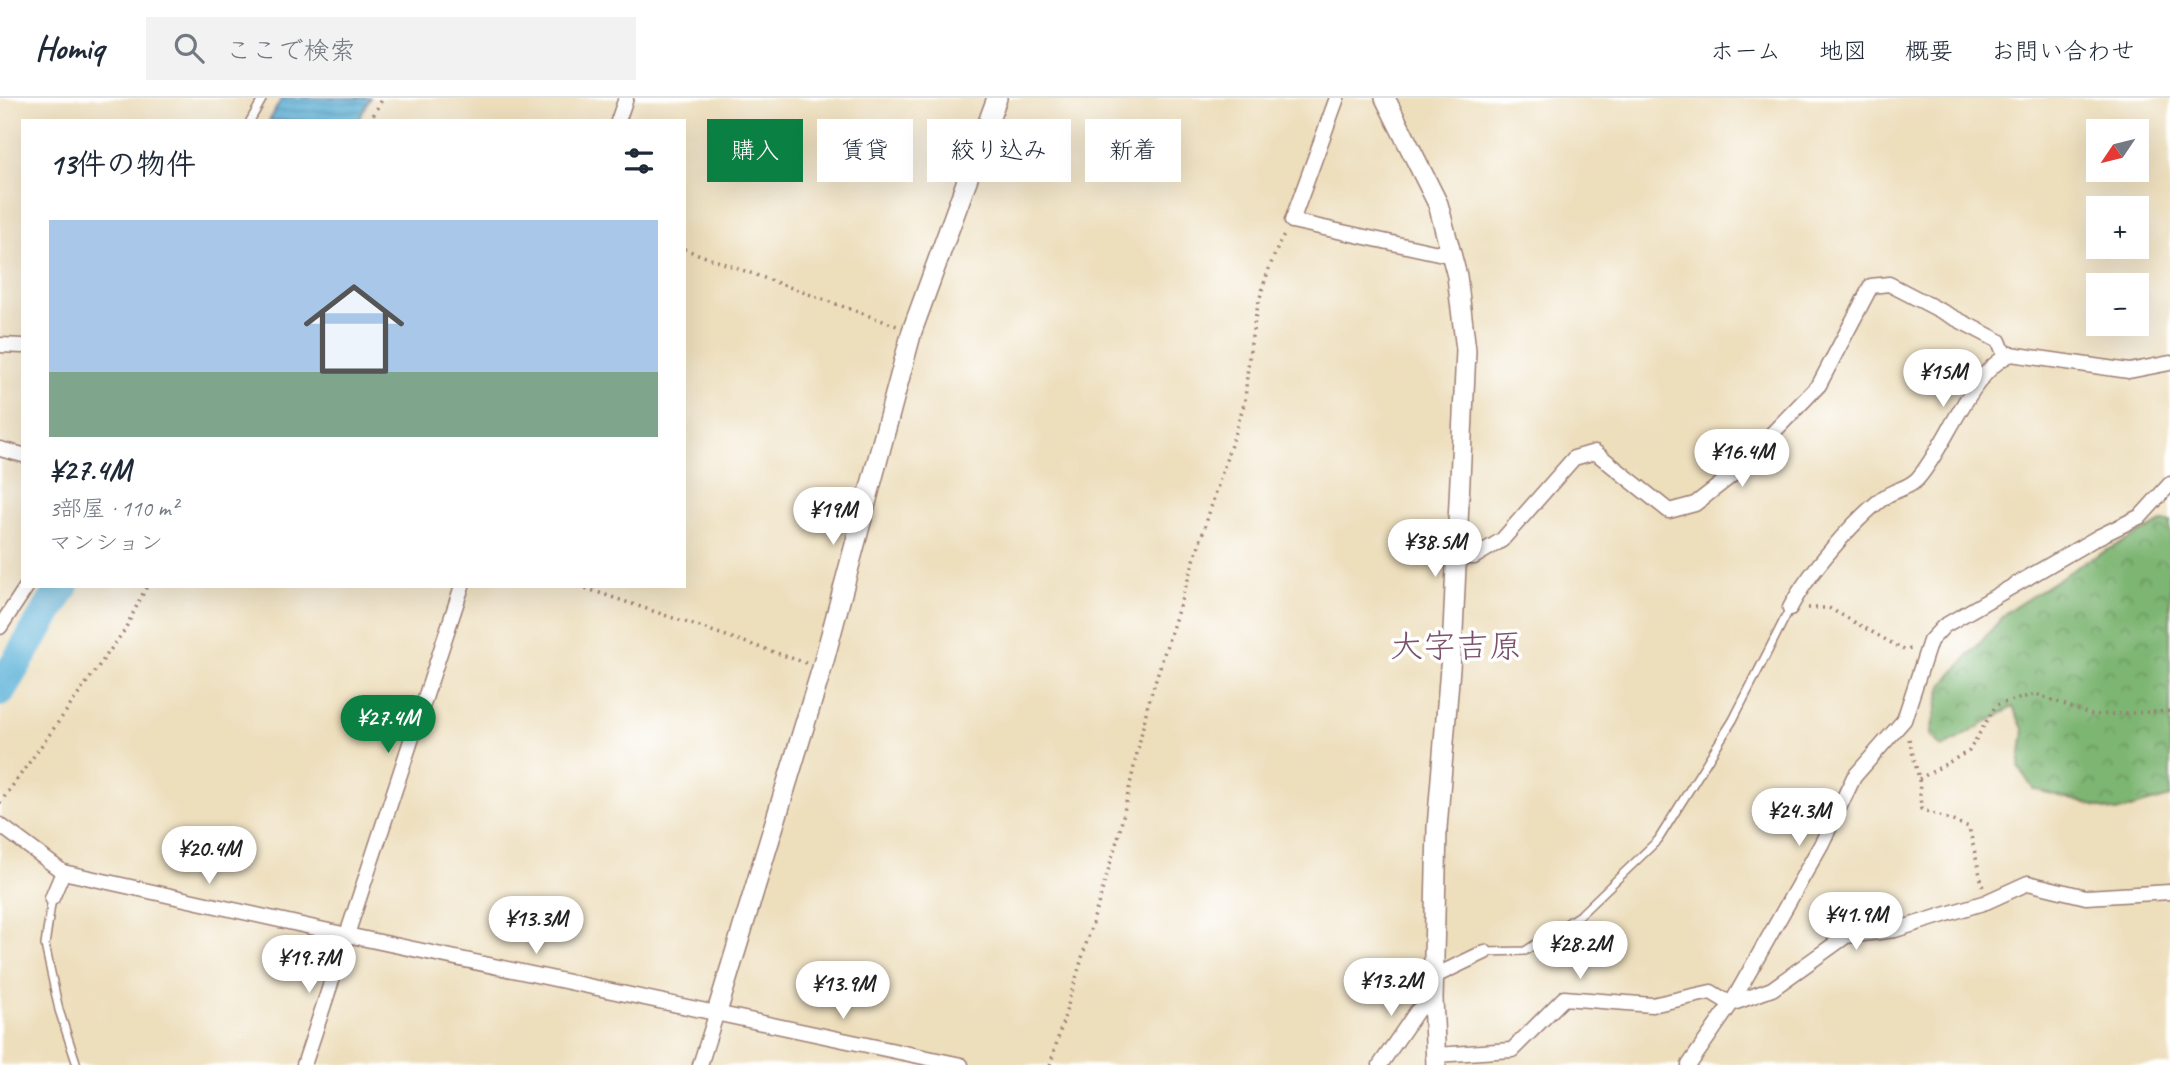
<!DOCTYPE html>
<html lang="ja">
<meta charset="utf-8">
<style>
body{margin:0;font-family:Caveat,"Klee One",sans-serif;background:#f2f2f3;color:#1f2937;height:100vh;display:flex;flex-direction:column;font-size:26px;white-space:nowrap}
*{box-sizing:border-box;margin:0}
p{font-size:23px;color:#747a83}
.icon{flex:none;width:38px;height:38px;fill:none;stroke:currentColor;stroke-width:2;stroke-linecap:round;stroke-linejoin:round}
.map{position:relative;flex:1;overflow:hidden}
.side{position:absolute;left:21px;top:21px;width:665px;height:469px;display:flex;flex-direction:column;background:#fff;border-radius:0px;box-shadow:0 7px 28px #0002}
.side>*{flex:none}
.guide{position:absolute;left:707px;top:21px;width:665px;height:63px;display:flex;gap:14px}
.needle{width:46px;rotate:235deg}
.controls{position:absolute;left:2086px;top:21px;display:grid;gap:14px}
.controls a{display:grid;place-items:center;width:63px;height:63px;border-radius:0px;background:#fff;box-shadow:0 7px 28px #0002;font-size:35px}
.price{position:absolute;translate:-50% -60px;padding:0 16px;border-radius:24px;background:#fff;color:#222;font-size:23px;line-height:46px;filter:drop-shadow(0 2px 4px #0008)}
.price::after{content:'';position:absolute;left:50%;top:42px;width:21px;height:16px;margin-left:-10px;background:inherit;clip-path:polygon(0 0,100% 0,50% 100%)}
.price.on{background:#0b8043;color:#fff}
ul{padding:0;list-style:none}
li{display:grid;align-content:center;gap:14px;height:371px;padding:0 28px}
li+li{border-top:2px solid #e0e1e3}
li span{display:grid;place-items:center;height:217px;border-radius:0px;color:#555}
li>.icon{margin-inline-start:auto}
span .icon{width:126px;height:126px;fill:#fffc;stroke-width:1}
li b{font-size:30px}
h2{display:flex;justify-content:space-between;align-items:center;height:84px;padding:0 28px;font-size:30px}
.pill{padding:0 24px;border-radius:0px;background:#fff;box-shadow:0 7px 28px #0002;font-size:24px;line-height:63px}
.pill.on{background:#0b8043;color:#fff}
header{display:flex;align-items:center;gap:42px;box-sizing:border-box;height:98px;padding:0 35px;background:#fff;border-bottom:2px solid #e0e1e3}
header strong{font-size:33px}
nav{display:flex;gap:38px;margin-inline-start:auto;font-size:24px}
.search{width:490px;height:63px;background:#f2f2f3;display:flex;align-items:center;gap:18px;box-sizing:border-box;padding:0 24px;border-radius:0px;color:#747a83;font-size:26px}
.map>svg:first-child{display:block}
</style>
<header>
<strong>Homiq</strong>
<div class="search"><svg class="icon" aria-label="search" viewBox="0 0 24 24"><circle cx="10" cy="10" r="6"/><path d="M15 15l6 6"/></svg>ここで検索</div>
<nav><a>ホーム</a><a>地図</a><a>概要</a><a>お問い合わせ</a></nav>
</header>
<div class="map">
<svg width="2170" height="967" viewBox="0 0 2170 967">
<defs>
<pattern id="forest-crowns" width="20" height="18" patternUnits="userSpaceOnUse" patternTransform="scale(1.75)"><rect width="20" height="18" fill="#7db572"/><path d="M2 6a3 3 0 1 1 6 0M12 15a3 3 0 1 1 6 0" fill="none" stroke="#68935e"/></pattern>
<pattern id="water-rules" width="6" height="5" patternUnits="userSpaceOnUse" patternTransform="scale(1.75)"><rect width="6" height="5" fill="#5ab1d7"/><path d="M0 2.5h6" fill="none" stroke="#4c8faf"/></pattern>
</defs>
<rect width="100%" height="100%" fill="#fff"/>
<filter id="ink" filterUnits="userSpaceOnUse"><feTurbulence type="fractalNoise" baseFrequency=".0143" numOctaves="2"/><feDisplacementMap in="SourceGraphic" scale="14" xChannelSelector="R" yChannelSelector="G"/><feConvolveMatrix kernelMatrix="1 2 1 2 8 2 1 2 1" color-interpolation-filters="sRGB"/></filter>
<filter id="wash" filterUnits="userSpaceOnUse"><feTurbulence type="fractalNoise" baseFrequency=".00686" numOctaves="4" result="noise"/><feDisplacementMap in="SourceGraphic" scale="28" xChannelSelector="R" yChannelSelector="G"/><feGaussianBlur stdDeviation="1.57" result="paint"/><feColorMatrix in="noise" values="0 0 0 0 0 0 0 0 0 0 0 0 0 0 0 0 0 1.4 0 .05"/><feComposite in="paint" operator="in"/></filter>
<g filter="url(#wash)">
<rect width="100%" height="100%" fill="#eddebc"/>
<!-- forest -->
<path fill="url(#forest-crowns)" stroke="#646a4e" stroke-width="2" d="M2162 424H2170V699L2116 714 2033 691 2019 669 2024 633 2013 609 1942 650 1930 637 1942 588 2007 514 2088 462Z"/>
<!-- water -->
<path fill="url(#water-rules)" stroke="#526881" stroke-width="2" d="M282 0H370L358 23H269Z"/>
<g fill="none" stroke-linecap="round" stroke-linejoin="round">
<!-- river -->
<path stroke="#5ab1d7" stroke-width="32" d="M0 592 63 488"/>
</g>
</g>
<g filter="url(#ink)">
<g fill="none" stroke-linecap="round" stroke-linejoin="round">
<defs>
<g id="service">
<path d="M250 23 263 0"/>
<path d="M52 800 45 847 59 912 77 967"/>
<path d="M1485 854 1525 853 1581 816 1658 742 1733 622 1790 510"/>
</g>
<g id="minor">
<path d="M1337 0 1292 123 1452 158"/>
<path d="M618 23 626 0"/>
<path d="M0 247 23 248"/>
<path d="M0 351 23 357"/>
<path d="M1456 457 1474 459 1502 442 1574 360 1595 354 1669 413 1695 406 1731 378 1819 287 1871 188 1889 186 1999 243 2005 258"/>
<path d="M1790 510C1807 477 1853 423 1883 400 1893 392 1911 390 1919 379 1947 346 1971 273 2011 256L2129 273 2170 265"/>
<path d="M0 529 27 488"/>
<path d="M0 727 63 774 347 837 961 967"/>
<path d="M52 800 63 774"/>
<path d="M1433 879 1485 854"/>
<path d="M1731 906 1772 891 1846 838 1895 832 1986 804 2028 785 2086 799 2170 794"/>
<path d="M1436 957 1512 952 1564 900 1652 907 1711 894 1731 906"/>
<path d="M304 967 462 488"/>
<path d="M700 967 717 914"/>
<path d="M1380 967 1417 913 1433 901"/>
<path d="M1689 967 1731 906 1822 745 1854 679 1904 622 1930 543 1944 528 2098 439 2141 418 2170 386"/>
</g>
<g id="tertiary">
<path d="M1385 0 1438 106 1457 178 1466 252 1453 533 1437 730 1433 901 1436 967"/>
<path d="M717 914 822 570 912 233 997 0"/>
</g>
</defs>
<!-- service casing -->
<use href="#service" stroke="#9c7e74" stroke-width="10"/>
<!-- minor casing -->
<use href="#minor" stroke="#9c7e74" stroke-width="17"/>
<!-- tertiary casing -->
<use href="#tertiary" stroke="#9c7e74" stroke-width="22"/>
<!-- path -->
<g stroke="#9c7e74" stroke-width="3.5" stroke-dasharray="2 5" stroke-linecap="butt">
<path d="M370 23 383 0"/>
<path d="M684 151 897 228"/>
<path d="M579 488 806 565"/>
<path d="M1808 510H1829L1906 553 1912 550"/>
<path d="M1909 641 1919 681 1921 711 1969 729 1983 790"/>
<path d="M1919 681 1969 653 1996 607 2036 596 2092 617 2170 613"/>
<path d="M0 705 124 533 147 488"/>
<path d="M1050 967 1119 736 1148 606 1245 303C1249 245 1257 188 1284 137"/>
</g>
<!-- service -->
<use href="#service" stroke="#fff" stroke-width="7"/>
<!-- minor -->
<use href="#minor" stroke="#fff" stroke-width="14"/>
<!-- tertiary -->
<use href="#tertiary" stroke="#fff" stroke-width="19"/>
</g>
</g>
<g text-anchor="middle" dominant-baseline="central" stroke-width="7" stroke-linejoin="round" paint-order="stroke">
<!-- quarter labels -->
<g font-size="33" fill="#7b506b" stroke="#fff">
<text x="1456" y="548">大字吉原</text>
</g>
</g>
</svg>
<div class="controls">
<a><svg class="needle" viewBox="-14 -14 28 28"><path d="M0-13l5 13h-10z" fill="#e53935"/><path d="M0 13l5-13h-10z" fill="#747a83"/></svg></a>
<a>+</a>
<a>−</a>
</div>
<b class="price" style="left:1943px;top:311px">¥15M</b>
<b class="price" style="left:1742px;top:391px">¥16.4M</b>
<b class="price" style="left:833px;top:449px">¥19M</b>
<b class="price" style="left:1435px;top:481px">¥38.5M</b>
<b class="price on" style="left:388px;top:657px">¥27.4M</b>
<b class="price" style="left:1799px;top:750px">¥24.3M</b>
<b class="price" style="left:209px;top:788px">¥20.4M</b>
<b class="price" style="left:1856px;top:854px">¥41.9M</b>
<b class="price" style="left:536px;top:858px">¥13.3M</b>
<b class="price" style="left:1580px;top:883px">¥28.2M</b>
<b class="price" style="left:309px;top:897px">¥19.7M</b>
<b class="price" style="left:1391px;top:920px">¥13.2M</b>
<b class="price" style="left:843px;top:923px">¥13.9M</b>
<div class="guide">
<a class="pill on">購入</a>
<a class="pill">賃貸</a>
<a class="pill">絞り込み</a>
<a class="pill">新着</a>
</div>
<section class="side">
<h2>13件の物件<svg class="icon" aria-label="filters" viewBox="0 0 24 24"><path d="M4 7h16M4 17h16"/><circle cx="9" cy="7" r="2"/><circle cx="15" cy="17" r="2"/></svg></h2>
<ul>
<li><span style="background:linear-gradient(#a9c7e8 70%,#7fa58c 0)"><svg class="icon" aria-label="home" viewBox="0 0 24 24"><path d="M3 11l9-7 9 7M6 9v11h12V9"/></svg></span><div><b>¥27.4M</b><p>3部屋 · 110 m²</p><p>マンション</p></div></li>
</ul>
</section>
</div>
